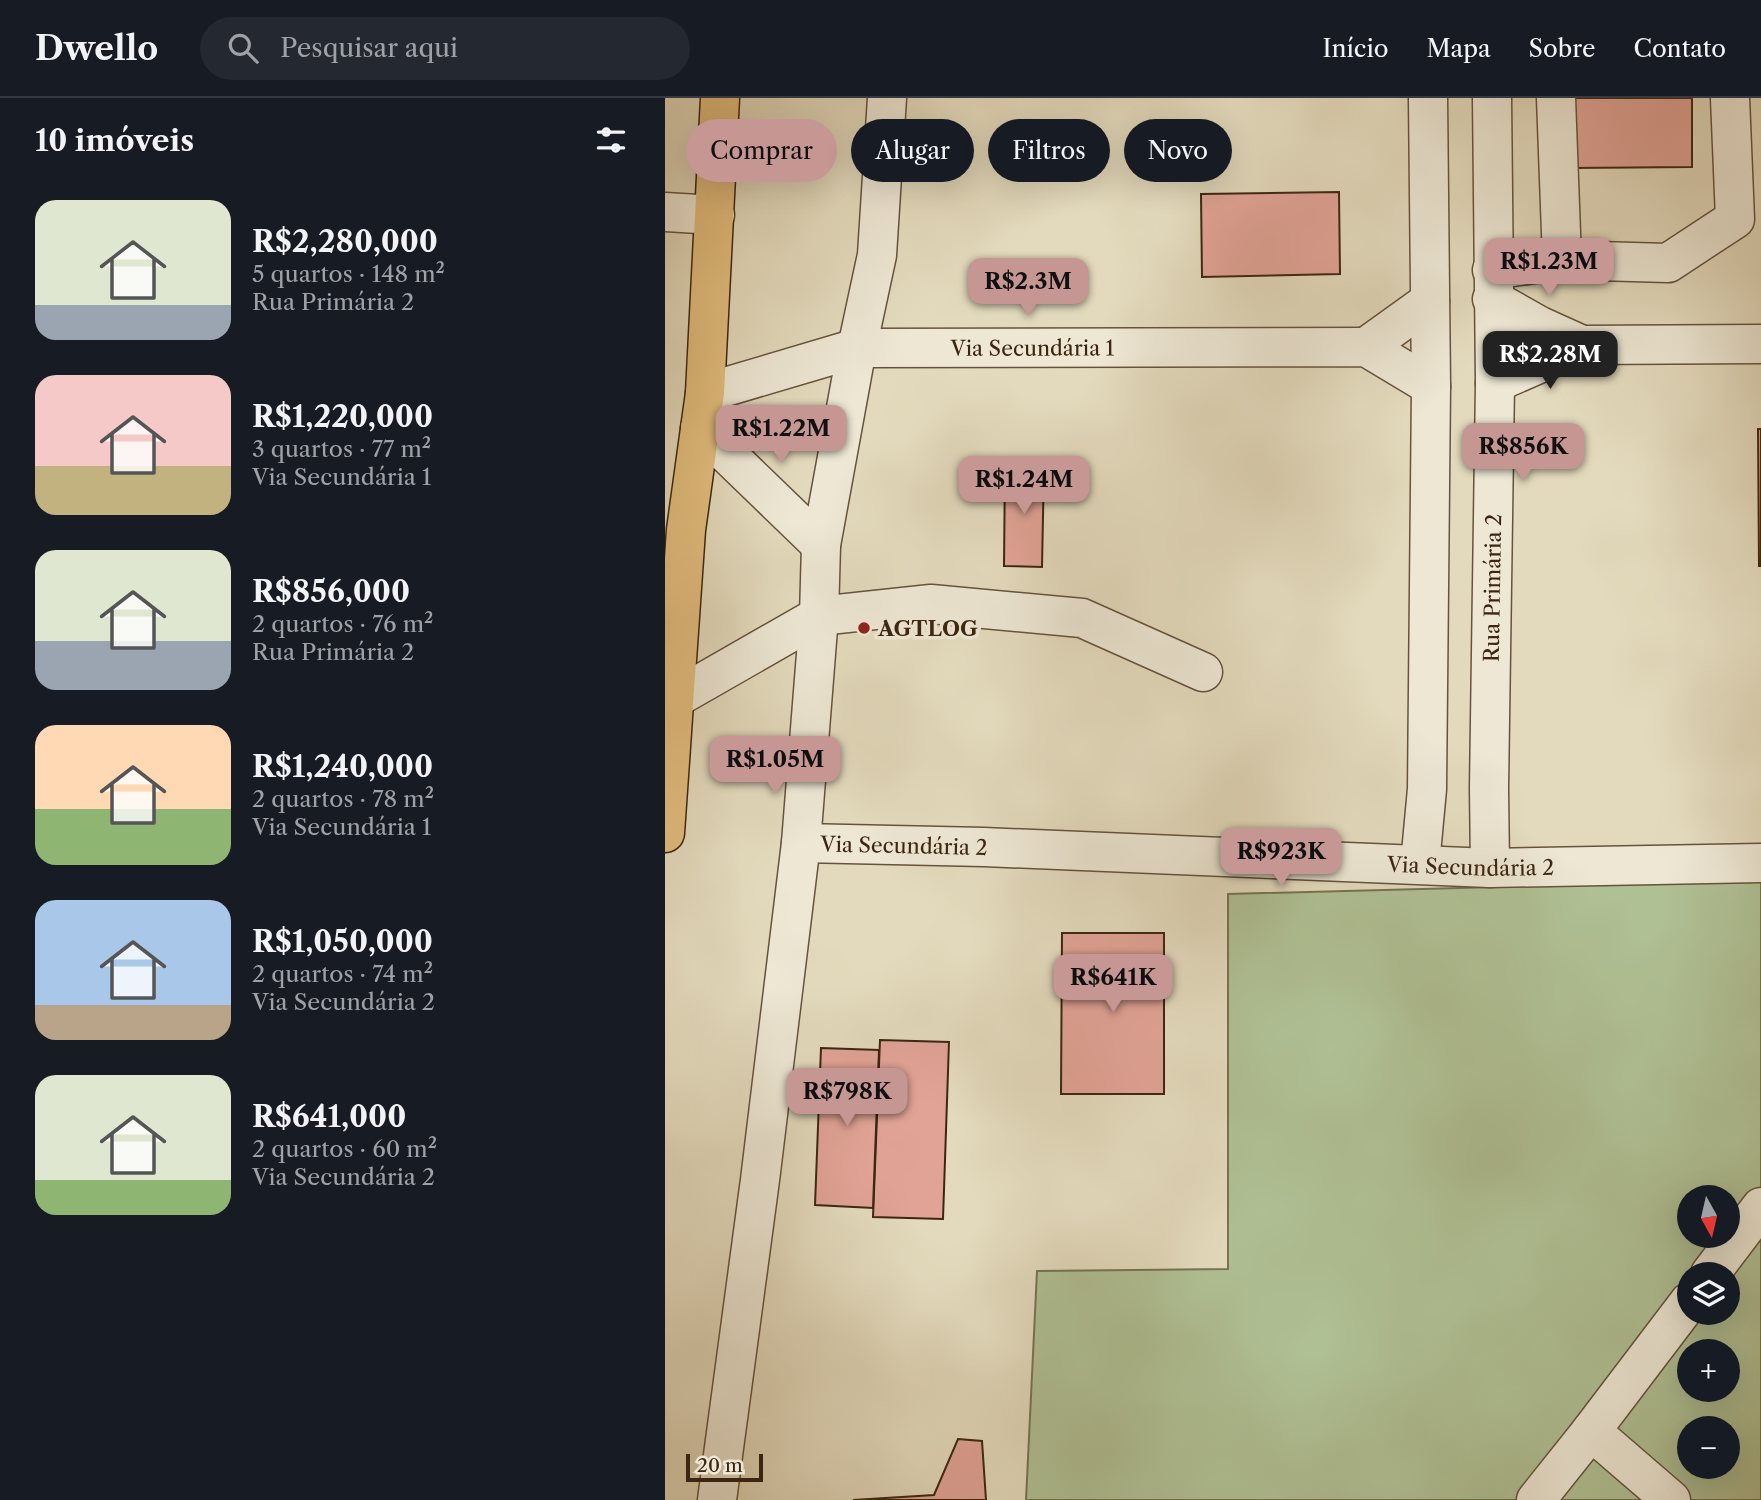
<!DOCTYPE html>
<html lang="pt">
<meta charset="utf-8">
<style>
body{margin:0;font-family:"Libre Caslon Text",serif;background:#242831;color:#f1f3f6;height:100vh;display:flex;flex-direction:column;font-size:26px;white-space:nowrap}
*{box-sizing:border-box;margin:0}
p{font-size:23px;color:#9ea1a6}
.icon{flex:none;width:38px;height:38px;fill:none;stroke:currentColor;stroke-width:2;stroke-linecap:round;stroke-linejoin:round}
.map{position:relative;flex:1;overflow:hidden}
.sheet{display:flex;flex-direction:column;background:#171b24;width:665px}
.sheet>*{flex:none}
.guide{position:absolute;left:21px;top:21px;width:665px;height:63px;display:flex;gap:14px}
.needle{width:46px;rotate:172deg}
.fabs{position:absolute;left:1012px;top:1087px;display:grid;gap:14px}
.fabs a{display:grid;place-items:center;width:63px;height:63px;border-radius:50%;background:#171b24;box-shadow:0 7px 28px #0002;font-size:35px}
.scale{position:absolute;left:21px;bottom:18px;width:77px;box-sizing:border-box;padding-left:7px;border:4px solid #3c2612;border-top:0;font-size:19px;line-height:24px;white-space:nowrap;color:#3c2612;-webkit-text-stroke:5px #ede7d4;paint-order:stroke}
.price{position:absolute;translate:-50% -60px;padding:0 16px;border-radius:14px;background:#c59692;color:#111;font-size:23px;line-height:46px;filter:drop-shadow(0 2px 4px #0008)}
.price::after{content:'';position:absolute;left:50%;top:42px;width:21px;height:16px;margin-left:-10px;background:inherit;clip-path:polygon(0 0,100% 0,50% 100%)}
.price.current{background:#222;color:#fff}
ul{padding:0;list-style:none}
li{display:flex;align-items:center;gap:21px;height:175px;padding:0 35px}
li span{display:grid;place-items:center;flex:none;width:196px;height:140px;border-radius:21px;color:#555}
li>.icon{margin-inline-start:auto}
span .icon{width:84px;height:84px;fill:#fffc;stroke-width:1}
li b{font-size:30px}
h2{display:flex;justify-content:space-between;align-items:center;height:84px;padding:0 35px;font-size:30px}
.tag{padding:0 24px;border-radius:32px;background:#171b24;box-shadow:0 7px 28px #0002;font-size:24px;line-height:63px}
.tag.current{background:#c59692;color:#111}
header{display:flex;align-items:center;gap:42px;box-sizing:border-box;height:98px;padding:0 35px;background:#171b24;border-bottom:2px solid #363941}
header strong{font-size:33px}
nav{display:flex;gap:38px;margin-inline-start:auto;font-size:24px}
.search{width:490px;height:63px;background:#242831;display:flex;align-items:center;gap:18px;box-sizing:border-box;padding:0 24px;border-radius:38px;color:#9ea1a6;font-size:26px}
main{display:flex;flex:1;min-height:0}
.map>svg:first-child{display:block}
</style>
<header>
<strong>Dwello</strong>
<div class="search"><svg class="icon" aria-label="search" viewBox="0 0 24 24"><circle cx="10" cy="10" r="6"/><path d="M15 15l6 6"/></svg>Pesquisar aqui</div>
<nav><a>Início</a><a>Mapa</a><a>Sobre</a><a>Contato</a></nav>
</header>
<main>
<section class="sheet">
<h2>10 imóveis<svg class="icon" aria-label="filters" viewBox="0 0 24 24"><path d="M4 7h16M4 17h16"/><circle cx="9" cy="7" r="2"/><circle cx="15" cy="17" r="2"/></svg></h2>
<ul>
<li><span style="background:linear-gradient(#dfe7d0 75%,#9aa5b1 0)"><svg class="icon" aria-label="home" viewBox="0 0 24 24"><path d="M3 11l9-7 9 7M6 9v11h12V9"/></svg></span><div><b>R$2,280,000</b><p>5 quartos · 148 m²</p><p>Rua Primária 2</p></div></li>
<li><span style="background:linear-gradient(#f6c9c9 65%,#c2b280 0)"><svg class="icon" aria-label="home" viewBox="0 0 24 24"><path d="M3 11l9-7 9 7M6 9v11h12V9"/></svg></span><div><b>R$1,220,000</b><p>3 quartos · 77 m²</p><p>Via Secundária 1</p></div></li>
<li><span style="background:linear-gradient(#dfe7d0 65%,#9aa5b1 0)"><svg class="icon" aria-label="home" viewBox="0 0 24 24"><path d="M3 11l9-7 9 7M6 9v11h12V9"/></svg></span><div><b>R$856,000</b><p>2 quartos · 76 m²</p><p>Rua Primária 2</p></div></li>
<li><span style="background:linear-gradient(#ffd9b3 60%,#8fb573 0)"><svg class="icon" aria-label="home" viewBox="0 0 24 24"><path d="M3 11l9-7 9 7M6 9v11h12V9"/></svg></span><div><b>R$1,240,000</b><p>2 quartos · 78 m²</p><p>Via Secundária 1</p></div></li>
<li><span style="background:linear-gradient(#a9c7e8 75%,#b9a48a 0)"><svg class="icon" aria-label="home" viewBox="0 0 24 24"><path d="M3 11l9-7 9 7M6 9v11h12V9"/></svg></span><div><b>R$1,050,000</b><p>2 quartos · 74 m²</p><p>Via Secundária 2</p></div></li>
<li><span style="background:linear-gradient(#dfe7d0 75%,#8fb573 0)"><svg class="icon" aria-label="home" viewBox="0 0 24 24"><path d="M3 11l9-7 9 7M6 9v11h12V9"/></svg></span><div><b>R$641,000</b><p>2 quartos · 60 m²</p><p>Via Secundária 2</p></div></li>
</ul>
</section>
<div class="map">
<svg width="1096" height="1402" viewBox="0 0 1096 1402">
<rect width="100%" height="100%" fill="#e3dabd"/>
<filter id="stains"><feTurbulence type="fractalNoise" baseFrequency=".00286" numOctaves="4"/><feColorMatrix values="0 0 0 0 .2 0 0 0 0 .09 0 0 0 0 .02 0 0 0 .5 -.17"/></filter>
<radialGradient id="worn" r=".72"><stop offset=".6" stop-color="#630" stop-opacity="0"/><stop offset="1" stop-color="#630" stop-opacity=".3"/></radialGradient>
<!-- green -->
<path fill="#afc094" stroke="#767353" stroke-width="2" fill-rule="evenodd" d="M1096 782V1402H361L372 1173 563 1171V796ZM1024 1099H1062V1138H1024ZM1024 1176H1062V1214H1024ZM1024 1253H1062V1292H1024ZM1024 1330H1062V1368H1024Z"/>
<!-- building -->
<g fill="#e1a396" stroke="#3c2612" stroke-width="2">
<path d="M905 0H1027V69L906 70Z"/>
<path d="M674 94 675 176 537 179 536 96Z"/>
<path d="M1093 331H1096V468H1094Z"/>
<path d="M340 367 379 368 377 469 339 468Z"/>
<path d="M397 835H499V996H396Z"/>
<path d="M215 942 284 944 278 1121 208 1119Z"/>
<path d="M156 950 214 952 208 1110 150 1107Z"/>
<path d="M293 1341 317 1343 321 1402H188L269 1397Z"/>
</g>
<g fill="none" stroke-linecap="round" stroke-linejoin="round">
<defs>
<g id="minor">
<path d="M891 0 897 162"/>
<path d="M0 114 50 117"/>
<path d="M827 172 897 162 1003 165 1070 121 1065 0"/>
<path d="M827 201 875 228 917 247"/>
<path d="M701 249 765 203"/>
<path d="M830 285 917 247 1096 246"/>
<path id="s1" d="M40 295 192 250 701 249 766 288"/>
<path d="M35 330 156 447"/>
<path d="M9 601 154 518 266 506 417 520 538 574"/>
<path id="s2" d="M136 745 319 749 825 770 1096 765"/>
<path d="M755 766 762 691 766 288 763 0"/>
<path id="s3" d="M825 770 824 690 830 285 827 0"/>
<path d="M1045 1176 1096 1109"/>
<path d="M926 1333 1006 1402"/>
<path d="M52 1402 95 1082 136 745 154 518 156 447 192 250 212 157 222 0"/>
<path d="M871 1402 926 1333 1024 1204"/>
</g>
<path id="highway" d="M0 735 21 432 40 295 55 0"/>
</defs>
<!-- minor casing -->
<use href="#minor" stroke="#66533d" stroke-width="41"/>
<!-- highway casing -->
<use href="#highway" stroke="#3c2612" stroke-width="41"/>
<!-- minor -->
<use href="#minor" stroke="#ede7d4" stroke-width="38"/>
<!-- highway -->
<use href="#highway" stroke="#e2bd7e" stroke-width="38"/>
</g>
<!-- markers -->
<circle fill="#8f2418" stroke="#ede7d4" stroke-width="2.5" cx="199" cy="530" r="7"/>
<g text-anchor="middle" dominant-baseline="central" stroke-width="7" stroke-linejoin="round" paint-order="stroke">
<!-- street labels -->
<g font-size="21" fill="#3c2612" stroke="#ede7d4">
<text stroke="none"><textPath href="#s1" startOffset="334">Via Secundária 1</textPath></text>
<text stroke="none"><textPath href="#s3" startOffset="280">Rua Primária 2</textPath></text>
<text stroke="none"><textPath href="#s2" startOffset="103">Via Secundária 2</textPath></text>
<text stroke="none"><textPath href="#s2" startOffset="670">Via Secundária 2</textPath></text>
</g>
<!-- poi labels -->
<g font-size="21" font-weight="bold" fill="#3c2612" stroke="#ede7d4" text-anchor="start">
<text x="213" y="530">AGTLOG</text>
</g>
</g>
<rect width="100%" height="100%" filter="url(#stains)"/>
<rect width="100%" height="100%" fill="url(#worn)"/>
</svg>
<div class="fabs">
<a><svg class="needle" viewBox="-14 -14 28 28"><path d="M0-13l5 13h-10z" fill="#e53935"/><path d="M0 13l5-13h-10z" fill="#9ea1a6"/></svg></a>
<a><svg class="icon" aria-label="layers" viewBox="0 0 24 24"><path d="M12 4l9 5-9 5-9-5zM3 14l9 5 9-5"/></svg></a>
<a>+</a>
<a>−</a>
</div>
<div class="scale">20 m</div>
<b class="price" style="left:884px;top:200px">R$1.23M</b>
<b class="price" style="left:363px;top:220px">R$2.3M</b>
<b class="price current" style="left:885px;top:293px">R$2.28M</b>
<b class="price" style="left:116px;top:367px">R$1.22M</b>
<b class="price" style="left:858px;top:385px">R$856K</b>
<b class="price" style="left:359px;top:418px">R$1.24M</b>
<b class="price" style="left:110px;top:698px">R$1.05M</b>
<b class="price" style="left:616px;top:790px">R$923K</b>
<b class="price" style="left:448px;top:916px">R$641K</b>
<b class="price" style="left:182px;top:1030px">R$798K</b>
<div class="guide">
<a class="tag current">Comprar</a>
<a class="tag">Alugar</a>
<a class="tag">Filtros</a>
<a class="tag">Novo</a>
</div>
</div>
</main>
